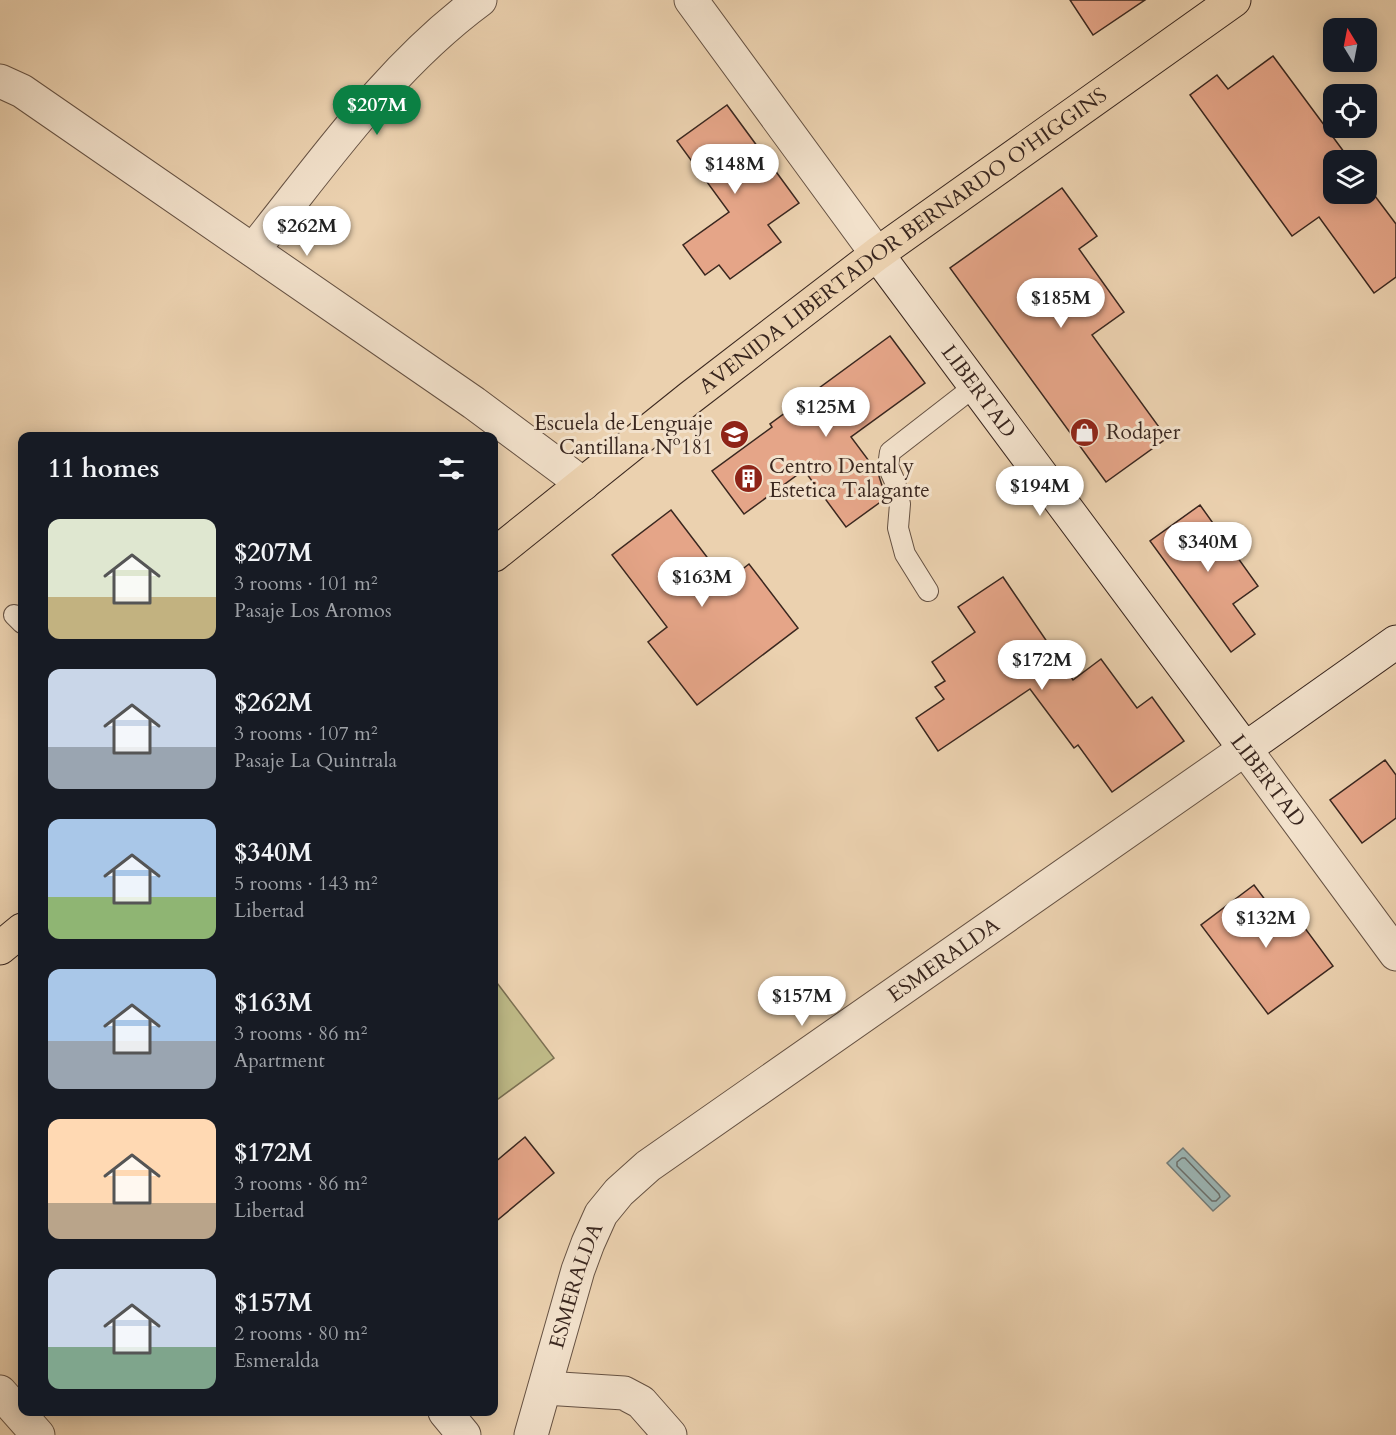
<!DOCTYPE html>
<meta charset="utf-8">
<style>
body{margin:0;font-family:Cardo,serif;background:#20242c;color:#f1f3f6;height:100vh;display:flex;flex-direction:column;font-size:22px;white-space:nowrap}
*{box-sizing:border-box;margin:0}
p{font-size:20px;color:#9ea1a6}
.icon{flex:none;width:33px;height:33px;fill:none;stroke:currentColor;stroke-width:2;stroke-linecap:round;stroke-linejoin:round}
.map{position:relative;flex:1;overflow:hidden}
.details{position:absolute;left:18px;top:432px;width:480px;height:984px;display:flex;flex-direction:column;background:#171b24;border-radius:12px;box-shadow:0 3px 15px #0003}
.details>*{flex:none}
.needle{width:39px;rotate:350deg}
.tools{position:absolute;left:1323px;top:18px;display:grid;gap:12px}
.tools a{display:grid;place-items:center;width:54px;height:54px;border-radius:12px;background:#171b24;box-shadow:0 3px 15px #0003;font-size:30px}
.price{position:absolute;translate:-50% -51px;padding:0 14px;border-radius:21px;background:#fff;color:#222;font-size:20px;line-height:39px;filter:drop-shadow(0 2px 3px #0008)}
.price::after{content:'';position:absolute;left:50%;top:36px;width:18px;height:14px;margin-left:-9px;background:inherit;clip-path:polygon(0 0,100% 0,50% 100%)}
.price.current{background:#0b8043;color:#fff}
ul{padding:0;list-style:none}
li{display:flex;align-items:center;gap:18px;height:150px;padding:0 30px}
li span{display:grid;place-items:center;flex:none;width:168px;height:120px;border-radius:12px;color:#555}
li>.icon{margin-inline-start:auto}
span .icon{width:72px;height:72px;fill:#fffc;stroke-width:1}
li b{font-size:26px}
h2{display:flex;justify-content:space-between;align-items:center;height:72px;padding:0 30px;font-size:26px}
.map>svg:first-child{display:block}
</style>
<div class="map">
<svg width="1396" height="1435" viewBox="0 0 1396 1435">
<rect width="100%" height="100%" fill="#ebd1af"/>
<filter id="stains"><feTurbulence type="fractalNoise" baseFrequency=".00333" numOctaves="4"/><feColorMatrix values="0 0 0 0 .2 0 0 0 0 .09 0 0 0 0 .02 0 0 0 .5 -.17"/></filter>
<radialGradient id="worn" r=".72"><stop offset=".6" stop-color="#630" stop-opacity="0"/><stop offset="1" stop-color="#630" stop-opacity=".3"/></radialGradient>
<!-- green -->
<path fill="#beb986" stroke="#7c7052" stroke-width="1.5" d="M494 979 554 1058 494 1102Z"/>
<!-- water -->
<path fill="#9bb5b4" stroke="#747c78" stroke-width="1.5" d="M1183 1148 1230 1196 1213 1211 1167 1163Z"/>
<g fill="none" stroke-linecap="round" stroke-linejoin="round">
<!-- shore -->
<path stroke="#6a6e6a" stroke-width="1.5" d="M1182 1158H1185L1219 1194 1220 1197 1216 1201H1212L1177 1166V1162Z"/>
</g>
<!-- building -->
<g fill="#e5a588" stroke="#3a271f" stroke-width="1.5">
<path d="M1070 0H1145L1093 35Z"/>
<path d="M1273 56 1350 160H1334V194H1366V184L1396 224V277L1374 293 1319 217 1292 236 1190 95 1217 75 1228 89Z"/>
<path d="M727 105 799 203 768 225 781 242 730 279 719 265 705 275 683 245 729 212 677 141Z"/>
<path d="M1062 188 1097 236 1079 249 1124 312 1092 335 1167 438 1106 482 950 268Z"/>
<path d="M890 336 925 383 851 437 878 473 886 498 846 527 804 470 744 514 712 471 772 427 770 424Z"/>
<path d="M1200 505 1258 586 1233 604 1255 634 1231 652 1150 541Z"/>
<path d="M671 510 726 582 749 564 798 628 697 705 648 642 667 627 612 555Z"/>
<path d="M1003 577 1073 680 1101 659 1137 708 1152 697 1184 741 1112 792 1078 745 1074 748 1030 689 938 751 916 718 944 699 935 687 945 681 932 662 975 632 958 607Z"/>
<path d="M1385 760 1396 775V818L1362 843 1330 800Z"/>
<path d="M1254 885 1284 925 1296 916 1333 966 1268 1014 1201 925Z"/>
<path d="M525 1137 554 1173 494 1223V1163Z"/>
</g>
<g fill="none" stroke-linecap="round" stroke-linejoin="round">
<defs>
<g id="service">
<path d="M928 591 905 554 898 528 900 504 895 482 888 466 890 452 975 386"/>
<path d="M14 615 22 623"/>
</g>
<g id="minor">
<path d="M0 81 22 91 474 403 583 484"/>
<path d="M253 250C324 162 388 68 480 0"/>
<path d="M545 1388 624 1393 641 1402 670 1435"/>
<path d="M0 1392 38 1435"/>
<path d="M445 1412 464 1435"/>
</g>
<g id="tertiary">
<path d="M691 0 877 254"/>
<path id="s1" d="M531 1435 578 1270 588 1243 601 1214 619 1192 648 1166 1245 749 1396 954"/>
</g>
<g id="secondary">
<path id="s2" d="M877 254 1245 749 1396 642"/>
</g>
<g id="primary">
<path id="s3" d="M494 555 691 397 877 254 1234 0"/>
<path d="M0 948 22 930"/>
</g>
</defs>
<!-- service casing -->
<use href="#service" stroke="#665243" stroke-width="22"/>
<!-- minor casing -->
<use href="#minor" stroke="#665243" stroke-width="35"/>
<!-- tertiary casing -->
<use href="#tertiary" stroke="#665243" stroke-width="35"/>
<!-- secondary casing -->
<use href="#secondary" stroke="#3a271f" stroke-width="35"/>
<!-- primary casing -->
<use href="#primary" stroke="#3a271f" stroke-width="35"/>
<!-- service -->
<use href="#service" stroke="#f2e1cb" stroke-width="20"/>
<!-- minor -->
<use href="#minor" stroke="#f2e1cb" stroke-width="33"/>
<!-- tertiary -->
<use href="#tertiary" stroke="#f2e1cb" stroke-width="33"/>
<!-- secondary -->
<use href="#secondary" stroke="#f2e1cb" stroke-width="33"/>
<!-- primary -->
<use href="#primary" stroke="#ebd1af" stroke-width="33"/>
</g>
<!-- icons -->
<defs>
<symbol id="shop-disc" viewBox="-11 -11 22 22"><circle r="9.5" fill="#8f2418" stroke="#f2e1cb"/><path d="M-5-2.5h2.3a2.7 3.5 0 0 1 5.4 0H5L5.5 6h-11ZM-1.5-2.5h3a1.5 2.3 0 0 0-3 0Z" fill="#fff"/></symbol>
<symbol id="school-disc" viewBox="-11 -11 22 22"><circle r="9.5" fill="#8f2418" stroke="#f2e1cb"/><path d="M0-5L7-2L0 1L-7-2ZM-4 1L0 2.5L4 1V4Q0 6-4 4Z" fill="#fff"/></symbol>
<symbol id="building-disc" viewBox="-11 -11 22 22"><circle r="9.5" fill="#8f2418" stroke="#f2e1cb"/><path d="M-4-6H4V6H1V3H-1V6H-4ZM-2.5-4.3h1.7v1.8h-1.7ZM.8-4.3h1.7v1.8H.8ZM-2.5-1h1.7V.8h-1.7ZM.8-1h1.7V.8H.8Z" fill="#fff"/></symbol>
</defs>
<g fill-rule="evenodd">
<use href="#shop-disc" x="1068" y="416" width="33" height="33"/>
<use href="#school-disc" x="718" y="418" width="33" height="33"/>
<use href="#building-disc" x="732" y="462" width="33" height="33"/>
</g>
<g text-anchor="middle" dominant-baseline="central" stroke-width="6" stroke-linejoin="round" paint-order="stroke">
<!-- street labels -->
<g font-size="21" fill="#3a271f" stroke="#f2e1cb">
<text stroke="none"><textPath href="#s3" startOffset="516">AVENIDA LIBERTADOR BERNARDO O'HIGGINS</textPath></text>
<text stroke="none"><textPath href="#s2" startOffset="171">LIBERTAD</textPath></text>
<text transform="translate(1268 781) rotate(53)">LIBERTAD</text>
<text stroke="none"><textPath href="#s1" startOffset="660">ESMERALDA</textPath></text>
<text stroke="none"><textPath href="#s1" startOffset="156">ESMERALDA</textPath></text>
</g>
<!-- poi labels -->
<g font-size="21" fill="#3a271f" stroke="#f2e1cb" text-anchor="start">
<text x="713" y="423" text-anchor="end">Escuela de Lenguaje<tspan x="713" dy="24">Cantillana Nº181</tspan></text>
<text x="1106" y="432">Rodaper</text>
<text x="769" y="466">Centro Dental y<tspan x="769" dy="24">Estetica Talagante</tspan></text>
</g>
</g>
<rect width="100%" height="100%" filter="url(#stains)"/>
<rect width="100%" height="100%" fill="url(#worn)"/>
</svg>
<div class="tools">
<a><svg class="needle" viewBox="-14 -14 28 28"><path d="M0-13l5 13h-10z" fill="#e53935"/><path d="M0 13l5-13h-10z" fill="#9ea1a6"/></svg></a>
<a><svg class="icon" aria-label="locate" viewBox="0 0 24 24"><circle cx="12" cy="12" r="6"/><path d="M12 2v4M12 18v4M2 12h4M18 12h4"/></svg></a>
<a><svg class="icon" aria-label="layers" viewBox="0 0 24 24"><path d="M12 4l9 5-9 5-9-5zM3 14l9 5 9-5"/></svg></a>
</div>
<b class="price current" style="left:377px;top:136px">$207M</b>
<b class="price" style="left:735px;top:195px">$148M</b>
<b class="price" style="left:307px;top:257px">$262M</b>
<b class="price" style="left:1061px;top:329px">$185M</b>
<b class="price" style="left:826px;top:438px">$125M</b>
<b class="price" style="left:1040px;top:517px">$194M</b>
<b class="price" style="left:1208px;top:573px">$340M</b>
<b class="price" style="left:702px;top:608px">$163M</b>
<b class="price" style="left:1042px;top:691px">$172M</b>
<b class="price" style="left:1266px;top:949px">$132M</b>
<b class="price" style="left:802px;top:1027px">$157M</b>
<section class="details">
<h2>11 homes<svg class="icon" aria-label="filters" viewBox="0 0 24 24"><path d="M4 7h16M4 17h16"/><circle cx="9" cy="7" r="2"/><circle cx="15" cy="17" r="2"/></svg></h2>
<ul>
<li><span style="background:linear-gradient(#dfe7d0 65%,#c2b280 0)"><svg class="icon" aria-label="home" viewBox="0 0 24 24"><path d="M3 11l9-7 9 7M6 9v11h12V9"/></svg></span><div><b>$207M</b><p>3 rooms · 101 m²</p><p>Pasaje Los Aromos</p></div></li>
<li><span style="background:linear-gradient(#c9d6e8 65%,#9aa5b1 0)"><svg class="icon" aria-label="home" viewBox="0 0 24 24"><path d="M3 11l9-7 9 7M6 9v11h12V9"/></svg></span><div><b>$262M</b><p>3 rooms · 107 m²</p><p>Pasaje La Quintrala</p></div></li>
<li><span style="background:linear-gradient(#a9c7e8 65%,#8fb573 0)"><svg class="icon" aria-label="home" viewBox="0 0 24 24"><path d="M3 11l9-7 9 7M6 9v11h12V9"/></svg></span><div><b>$340M</b><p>5 rooms · 143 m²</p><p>Libertad</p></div></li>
<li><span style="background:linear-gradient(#a9c7e8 60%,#9aa5b1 0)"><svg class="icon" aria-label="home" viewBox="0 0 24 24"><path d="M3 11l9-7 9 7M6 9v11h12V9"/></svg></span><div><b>$163M</b><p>3 rooms · 86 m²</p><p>Apartment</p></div></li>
<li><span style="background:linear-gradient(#ffd9b3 70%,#b9a48a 0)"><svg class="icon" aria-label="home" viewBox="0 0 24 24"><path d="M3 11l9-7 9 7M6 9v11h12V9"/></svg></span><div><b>$172M</b><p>3 rooms · 86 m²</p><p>Libertad</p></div></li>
<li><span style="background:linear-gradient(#c9d6e8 65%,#7fa58c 0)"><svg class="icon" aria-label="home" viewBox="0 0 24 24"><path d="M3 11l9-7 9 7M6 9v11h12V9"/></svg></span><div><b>$157M</b><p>2 rooms · 80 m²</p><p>Esmeralda</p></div></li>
</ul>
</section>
</div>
